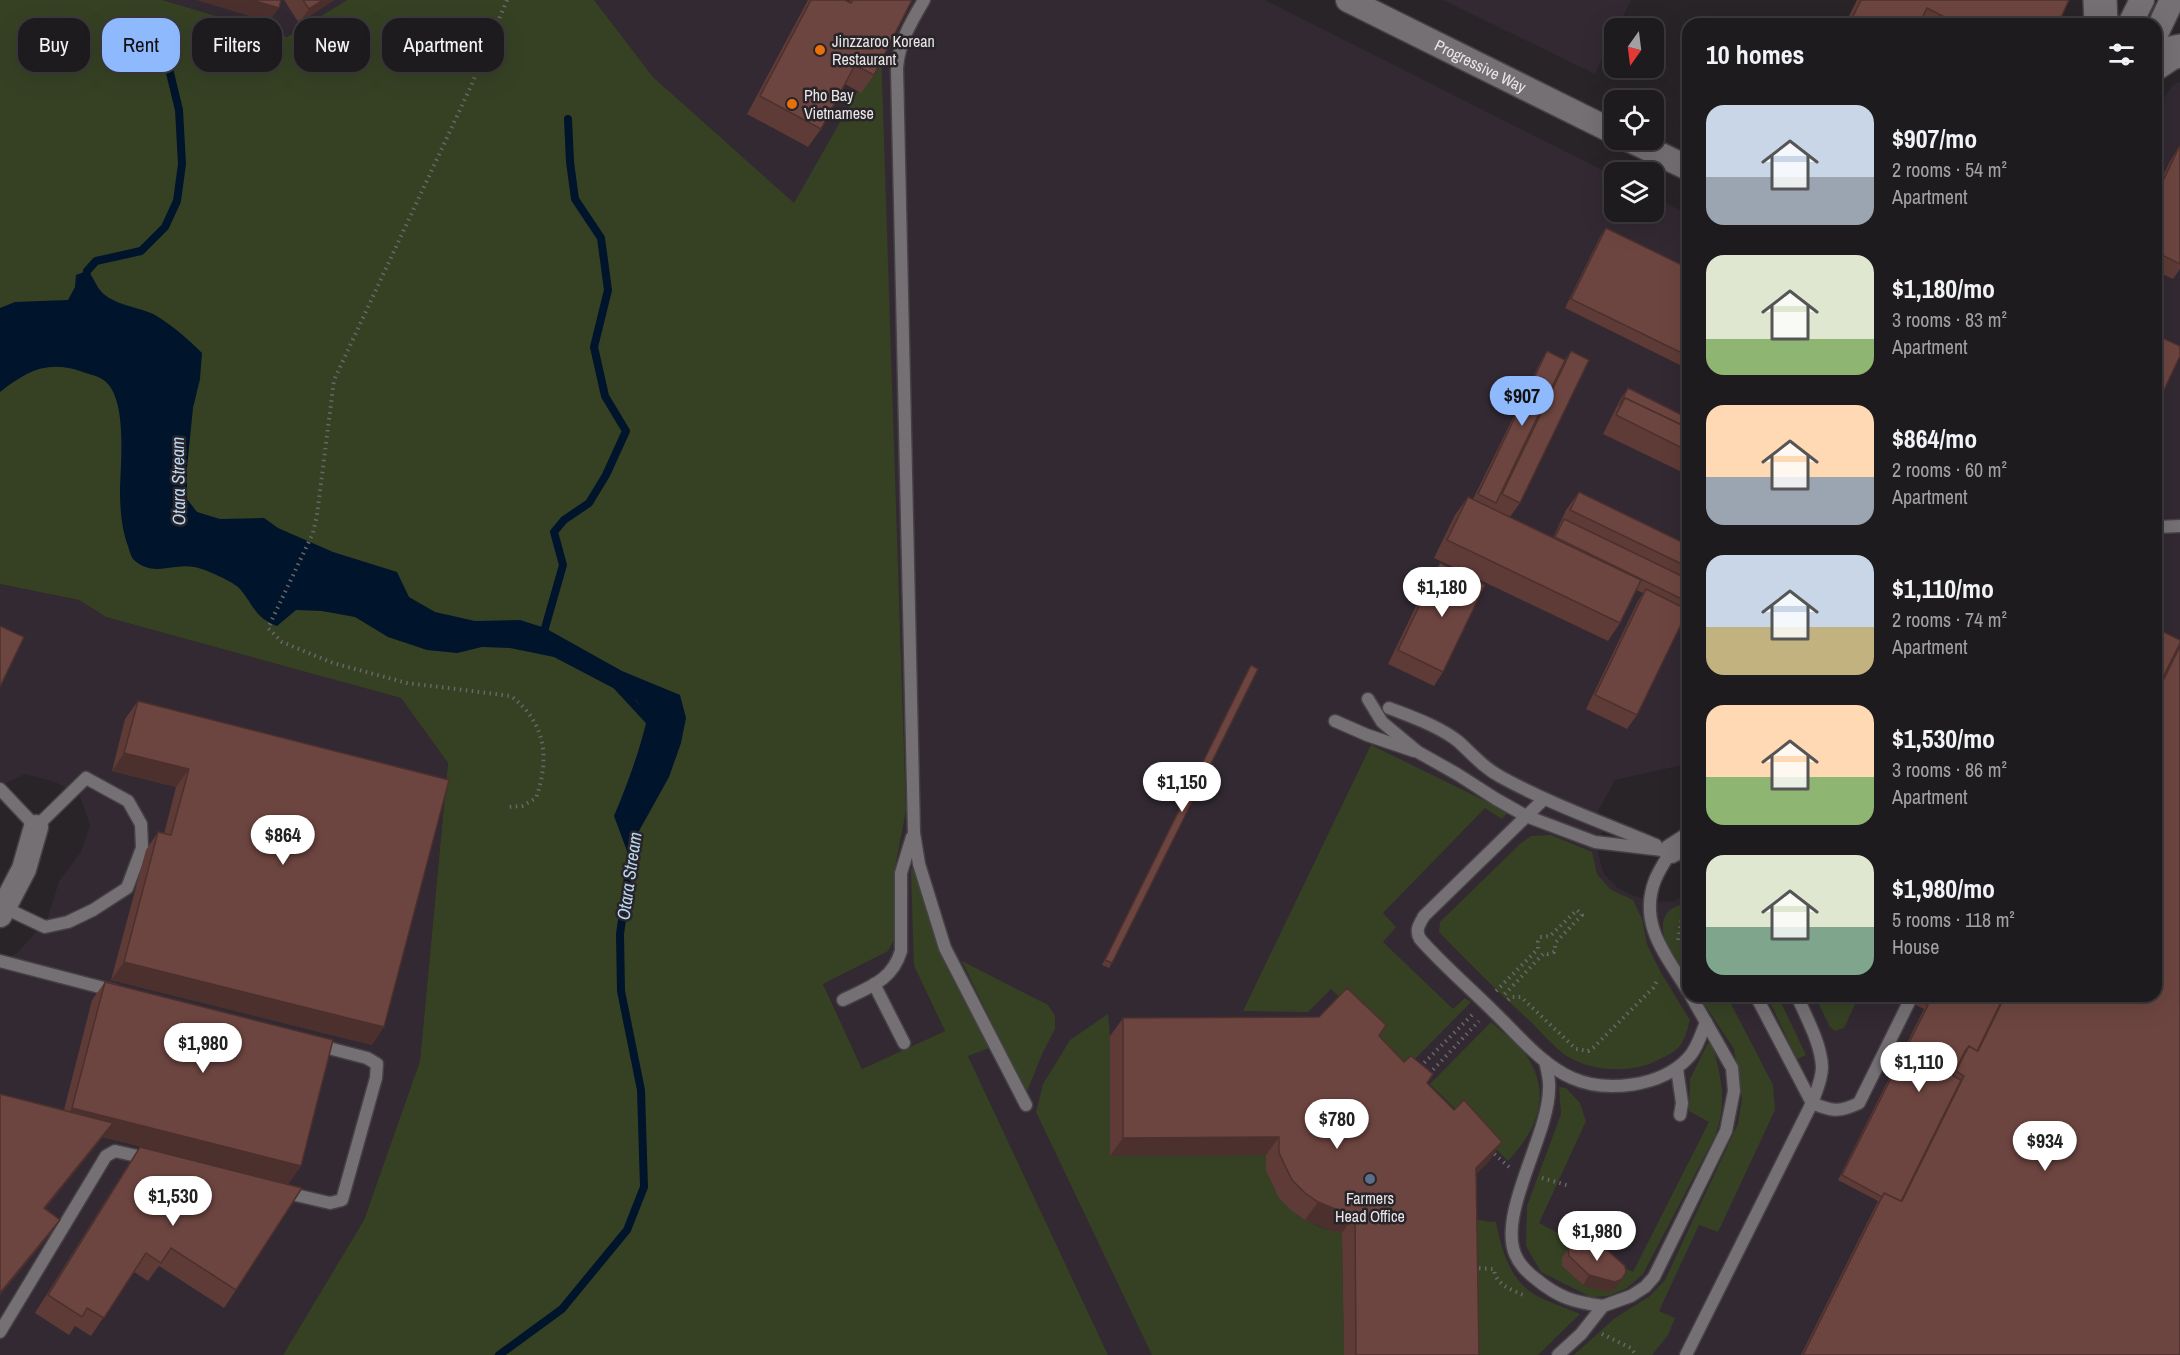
<!DOCTYPE html>
<meta charset="utf-8">
<style>
body{margin:0;font-family:"Archivo Narrow",sans-serif;background:#2b282b;color:#f1f3f6;height:100vh;display:flex;flex-direction:column;font-size:22px;white-space:nowrap}
*{box-sizing:border-box;margin:0}
p{font-size:20px;color:#a1a1a4}
.icon{flex:none;width:33px;height:33px;fill:none;stroke:currentColor;stroke-width:2;stroke-linecap:round;stroke-linejoin:round}
.map{position:relative;flex:1;overflow:hidden}
.sheet{position:absolute;left:1682px;top:18px;width:480px;height:984px;display:flex;flex-direction:column;background:#1e1b1e;border-radius:18px;box-shadow:0 6px 24px #0002,0 0 0 2px #3c393c}
.sheet>*{flex:none}
.guide{position:absolute;left:18px;top:18px;width:570px;height:54px;display:flex;gap:12px}
.needle{width:39px;rotate:194deg}
.buttons{position:absolute;left:1604px;top:18px;display:grid;gap:12px}
.buttons a{display:grid;place-items:center;width:60px;height:60px;border-radius:12px;background:#1e1b1e;box-shadow:0 6px 24px #0002,0 0 0 2px #3c393c;font-size:30px}
.price{position:absolute;translate:-50% -51px;padding:0 14px;border-radius:21px;background:#fff;color:#222;font-size:20px;line-height:39px;filter:drop-shadow(0 2px 3px #0008)}
.price::after{content:'';position:absolute;left:50%;top:36px;width:18px;height:14px;margin-left:-9px;background:inherit;clip-path:polygon(0 0,100% 0,50% 100%)}
.price.active{background:#8eb9fc;color:#111}
ul{padding:0;list-style:none}
li{display:flex;align-items:center;gap:18px;height:150px;padding:0 24px}
li span{display:grid;place-items:center;flex:none;width:168px;height:120px;border-radius:18px;color:#555}
li>.icon{margin-inline-start:auto}
span .icon{width:72px;height:72px;fill:#fffc;stroke-width:1}
li b{font-size:26px}
h2{display:flex;justify-content:space-between;align-items:center;height:72px;padding:0 24px;font-size:26px}
.pill{padding:0 21px;border-radius:18px;background:#1e1b1e;box-shadow:0 6px 24px #0002,0 0 0 2px #3c393c;font-size:21px;line-height:54px}
.pill.active{background:#8eb9fc;color:#111}
.map>svg:first-child{display:block}
</style>
<div class="map">
<svg width="2180" height="1355" viewBox="0 0 2180 1355">
<rect width="100%" height="100%" fill="#282428"/>
<!-- built -->
<g fill="#322932">
<path d="M162 0H347L287 37Z"/>
<path d="M594 0H1265L1614 176V212H1653V196L1687 214V764L1615 780 1597 813 1610 819 1601 835 1598 853 1604 874 1618 888 1634 896 1657 902 1675 901 1687 892 1688 996H2156V109L2173 85 2180 82V1355H1108L968 1056 988 1047 938 949 917 870 914 966 945 1031 862 1069 823 984 887 951 895 938 894 873 906 811 880 52 794 204 653 77Z"/>
<path d="M1443 0H1631L1617 28H1614V34L1595 74Z"/>
<path d="M0 584 79 600 106 617 401 698 448 763 420 1061 364 1220 283 1355H0V962L17 953 47 920 59 881 81 852 90 825 80 796 55 782 25 774 0 786Z"/>
</g>
<!-- green -->
<g fill="#364124" fill-rule="evenodd">
<path d="M0 0H162L287 37 347 0H594L653 77 794 203 881 50 906 811 894 873 895 938 888 951 823 984 862 1069 945 1031 914 966 911 869 917 870 938 949 989 1048 968 1056 1108 1355H283L364 1220 420 1061 448 763 401 698 106 617 79 600 0 584Z"/>
<path d="M1371 745 1508 812 1502 819 1485 808 1383 913 1396 927 1383 942 1453 1009 1465 998 1471 1002 1408 1066 1331 989 1308 1012 1243 1011Z"/>
<path d="M1551 835 1592 852 1597 874 1610 889 1633 900 1642 919 1647 944 1660 971 1690 1020C1683 1047 1680 1050 1654 1062 1627 1074 1590 1071 1565 1055 1553 1046 1542 1033 1532 1023 1500 994 1469 963 1439 932L1440 922 1521 843 1531 836Z"/>
<path d="M1680 905 1687 920V978C1674 959 1644 917 1680 905Z"/>
<path d="M962 961 1048 1005 1055 1016V1029L1042 1054 1026 1094Z"/>
<path d="M1699 996H1727L1773 1085 1775 1110 1718 1232 1699 1225 1659 1311 1675 1318 1668 1335 1652 1355H1574L1615 1318 1650 1296 1665 1280 1738 1124 1742 1098 1734 1049Z"/>
<path d="M1767 996H1778L1806 1055 1797 1059Z"/>
<path d="M1815 996H1859L1844 1028 1835 1031 1830 1027Z"/>
<path d="M1108 1014 1110 1036V1156L1266 1155C1266 1197 1302 1226 1342 1233L1344 1355H1152L1036 1112 1043 1084 1070 1040Z"/>
<path d="M1491 1022C1502 1032 1517 1043 1526 1055 1553 1095 1537 1129 1508 1161L1430 1084Z"/>
<path d="M1708 1043H1712C1721 1077 1728 1101 1715 1136L1643 1274 1627 1288 1608 1296 1591 1297 1541 1272 1526 1246 1527 1206 1561 1114 1559 1087 1566 1088 1580 1103 1586 1121 1539 1223 1633 1272 1709 1122 1689 1111 1690 1079ZM1562 1258 1608 1292 1583 1285 1562 1266Z"/>
<path d="M1463 1218C1476 1218 1484 1222 1496 1222 1501 1248 1509 1277 1532 1293 1546 1302 1565 1307 1580 1314L1538 1355H1466Z"/>
</g>
<!-- water -->
<path fill="#00142b" d="M87 271C94 277 95 284 100 290 111 305 140 307 155 315 172 325 188 339 202 353L200 379 193 408 187 468V499L197 512 220 519 264 518 278 528 333 552 397 572 409 597 435 612 475 621 520 620 545 628 622 671 680 695 686 718 681 743 669 777 639 831 630 859 614 816C628 783 640 750 648 715L636 700 554 657 510 648 482 647 457 653 427 650 388 637 355 617 322 611 296 610 277 626C254 617 254 605 239 588 234 582 203 568 194 567 172 563 152 578 133 559 131 556 129 550 128 546 122 530 120 510 120 492 120 465 129 395 102 379 96 375 87 374 80 371 46 360 26 372 0 392V308L15 302 68 300 75 287 76 275Z"/>
<g fill="none" stroke-linecap="round" stroke-linejoin="round">
<!-- stream -->
<g stroke="#00142b" stroke-width="8">
<path d="M86 280 87 271 96 261 141 251 165 227 177 201 182 164 179 110 164 48"/>
<path d="M545 637V628L563 565 554 532 564 520 589 503 606 475 626 431 605 396 594 347 608 290 601 238 575 199 570 162 568 119"/>
<path d="M617 686 654 726"/>
<path d="M499 1355 562 1309 627 1230 644 1187 641 1090 621 991 620 934 632 849"/>
</g>
<defs>
<g id="lane">
<path d="M924 0C911 22 899 42 897 68L914 833 919 864 945 948 1026 1105"/>
<path d="M2156 529 2158 527 2180 526"/>
<path d="M1368 699 1382 722 1418 752 1457 774 1496 799 1526 816 1595 842 1671 851"/>
<path d="M1389 708C1412 717 1439 726 1459 742 1473 755 1484 768 1501 777 1550 804 1604 823 1656 845"/>
<path d="M1335 721 1367 735 1414 751"/>
<path d="M0 789 36 827 86 778 128 801 141 824 142 848 127 888 93 910 68 922 45 927 5 908"/>
<path d="M1544 799 1424 916C1419 925 1415 930 1420 939 1443 965 1470 988 1495 1013 1518 1035 1542 1065 1572 1078 1606 1093 1661 1087 1688 1058 1697 1049 1701 1034 1706 1022"/>
<path d="M1679 845 1688 862"/>
<path d="M1671 851C1666 860 1659 870 1655 880 1638 924 1666 955 1688 991"/>
<path d="M0 961 115 991"/>
<path d="M874 984 904 1043"/>
<path d="M1756 996 1812 1103"/>
<path d="M1797 996C1806 1017 1821 1043 1822 1067 1822 1080 1816 1092 1812 1103"/>
<path d="M843 1000C869 987 892 981 901 951V873L912 837"/>
<path d="M1545 1061C1547 1070 1550 1080 1549 1089 1549 1134 1498 1213 1515 1254 1519 1264 1528 1273 1536 1279 1559 1298 1574 1302 1603 1306"/>
<path d="M1677 1069 1682 1103 1680 1115"/>
<path d="M283 1192 330 1203 342 1200 376 1078 377 1064 367 1058 317 1045"/>
<path d="M0 1332 106 1156 115 1151 150 1159"/>
<path d="M1558 1355 1581 1334 1603 1306 1631 1296 1645 1287 1654 1277 1726 1131 1734 1091 1732 1068 1691 996"/>
<path d="M1686 1355 1812 1103C1831 1111 1839 1113 1859 1103L1912 996"/>
</g>
<g id="street">
<path id="s1" d="M1348 0 1614 132"/>
<path d="M2130 24 2142 0"/>
<path d="M2156 34 2172 0"/>
<path d="M1630 140 1688 168"/>
<path d="M1671 851 1688 840"/>
<path d="M0 915 24 869 36 827"/>
</g>
<g id="secondary">
<path d="M2100 0 2101 24"/>
<path d="M2156 63 2171 53 2180 51"/>
</g>
</defs>
<!-- lane casing -->
<use href="#lane" stroke="#454144" stroke-width="15"/>
<!-- street casing -->
<use href="#street" stroke="#454144" stroke-width="27"/>
<!-- secondary casing -->
<use href="#secondary" stroke="#454144" stroke-width="36"/>
<!-- path -->
<g stroke="#696669" stroke-width="4" stroke-dasharray="1.5 4.5" stroke-linecap="butt">
<path d="M507 0 471 86 334 380 317 515 313 533 268 628 282 642 333 663 407 683 511 696C546 723 550 758 536 798L522 806 508 807"/>
<path d="M1678 940 1684 906"/>
<path d="M1496 991 1538 949V942L1540 937 1550 936 1577 910 1582 915 1556 942 1554 952 1548 954 1544 953 1503 996"/>
<path d="M1508 1000 1511 997H1521L1576 1049 1588 1051 1594 1047 1653 988 1658 979"/>
<path d="M1420 1067 1472 1015"/>
<path d="M1429 1074 1479 1021"/>
<path d="M1490 1150 1509 1167"/>
<path d="M1542 1178 1570 1186"/>
<path d="M1473 1268 1494 1269C1495 1285 1513 1290 1525 1296"/>
<path d="M1602 1334 1631 1348 1636 1355"/>
</g>
<!-- lane -->
<use href="#lane" stroke="#757074" stroke-width="12"/>
<!-- street -->
<use href="#street" stroke="#757074" stroke-width="24"/>
<!-- secondary -->
<use href="#secondary" stroke="#757074" stroke-width="33"/>
</g>
<!-- wall -->
<g fill="#5e3b37">
<path d="M284 0H334L299 23Z"/>
<path d="M808 0H845L849 2 850 0H912L874 75 861 93 845 84 821 129 808 147 747 114Z"/>
<path d="M1857 0H2069L2058 24H1845Z"/>
<path d="M2179 147H2180V269L2173 279 2156 271V190L2170 161Z"/>
<path d="M1606 228 1688 268V369L1565 308 1600 237Z"/>
<path d="M1547 351 1565 360 1571 351 1520 503 1510 517 1553 538 1566 510 1579 492 1688 545V615L1686 614 1637 715 1627 729 1586 709 1637 603 1643 593 1636 590 1620 623 1608 641 1434 558 1455 515 1468 497 1473 499 1541 361Z"/>
<path d="M1628 388 1688 418V475L1603 434 1621 398Z"/>
<path d="M1440 563 1443 672 1434 686 1388 664 1430 577Z"/>
<path d="M2156 628 2180 640V1355H1801L1878 1201 1838 1180 1924 1009 1897 996H2156Z"/>
<path d="M1251 665 1112 963 1109 968 1102 965 1248 670Z"/>
<path d="M138 701 449 780 372 1045 111 980 146 850 158 832 164 834 176 787 112 771 125 719Z"/>
<path d="M105 982 301 1166 288 1184 103 1137 45 1208 60 1220 50 1234 0 1295V1094L64 1110 92 1000Z"/>
<path d="M1123 1018 1379 1036 1404 1062 1427 1083 1490 1160 1476 1174 1479 1355H1344L1342 1233 1332 1231 1305 1220 1292 1211 1279 1198 1266 1171V1155L1110 1156V1036Z"/>
<path d="M140 1147 236 1290 224 1308 159 1266 148 1281 134 1272 91 1336 75 1326 69 1335 35 1313 128 1165Z"/>
<path d="M1568 1249 1615 1289 1608 1292 1583 1285 1562 1266V1258Z"/>
</g>
<!-- shaded-wall -->
<g fill="#4c302d">
<path d="M196 0H252L279 8 269 22Z"/>
<path d="M323 0H334L299 23 309 9Z"/>
<path d="M124 753 189 769 176 787 112 771Z"/>
<path d="M124 962 384 1027 372 1045 111 980Z"/>
<path d="M72 1108 301 1166 288 1184 103 1137 35 1222 60 1126Z"/>
<path d="M1279 1137 1266 1155 1110 1156 1123 1138Z"/>
<path d="M1502 1142 1490 1160 1463 1187 1476 1168Z"/>
<path d="M1318 1202 1355 1215 1342 1233 1332 1231 1305 1220Z"/>
<path d="M60 1220 50 1234 0 1295V1293Z"/>
<path d="M1589 1275 1622 1279 1615 1289 1608 1292 1583 1285Z"/>
</g>
<!-- building -->
<g fill="#6d4540" stroke="#4c302d" stroke-width="1.5">
<path d="M252 0H281L279 8Z"/>
<path d="M303 0H323L309 9Z"/>
<path d="M811 0H845L851 3 853 0H912L874 75 855 65 821 129 760 96Z"/>
<path d="M1861 0H2069L2058 24H1958L1927 8 1919 24H1849Z"/>
<path d="M2179 147H2180V264L2156 252V196Z"/>
<path d="M1606 228 1688 268V356L1571 299Z"/>
<path d="M2156 335 2180 346V356L2156 407Z"/>
<path d="M1547 351 1565 360 1496 503 1478 494Z"/>
<path d="M1571 351 1589 360 1520 503 1502 494Z"/>
<path d="M1628 388 1688 418V428L1625 398 1619 406Z"/>
<path d="M1625 398 1688 428V451L1616 415Z"/>
<path d="M1579 492 1688 545V567L1570 510Z"/>
<path d="M1468 497 1641 580 1620 623 1447 540Z"/>
<path d="M1564 519 1688 579V602L1555 537Z"/>
<path d="M1440 563 1485 585 1443 672 1398 650Z"/>
<path d="M1646 589 1688 610 1637 715 1595 695Z"/>
<path d="M0 626 24 637 0 687Z"/>
<path d="M2156 628 2180 640V643L2156 692Z"/>
<path d="M2180 646V1355H1803L1884 1193 1902 1201 1964 1076 1956 1071 1969 1046 1978 1051 2005 996H2156V695Z"/>
<path d="M1251 665 1258 669 1112 963 1105 960Z"/>
<path d="M138 701 449 780 384 1027 124 962 158 832 171 835 189 769 124 753Z"/>
<path d="M105 982 333 1040 301 1166 72 1108Z"/>
<path d="M1347 988 1386 1025 1379 1036 1404 1062 1411 1056 1433 1074 1427 1083 1454 1110 1464 1100 1502 1142 1476 1168 1479 1355H1356L1355 1215 1345 1213 1318 1202 1305 1193 1292 1180 1279 1153V1137L1123 1138V1018L1319 1017Z"/>
<path d="M1910 996H2004L1977 1051 1969 1046 1965 1051 1953 1076 1961 1080 1901 1201 1884 1193 1882 1197 1842 1175 1928 1005Z"/>
<path d="M0 1094 113 1123 44 1208 60 1220 0 1293Z"/>
<path d="M140 1147 302 1188 236 1290 171 1248 161 1263 146 1253 104 1318 87 1308 82 1317 48 1295Z"/>
<path d="M1583 1243 1607 1250 1625 1266 1626 1272 1622 1279 1615 1282 1589 1275 1569 1256 1568 1249 1573 1244Z"/>
</g>
<!-- markers -->
<g fill="#e8710a" stroke="#282428" stroke-width="2">
<circle cx="820" cy="50" r="6"/>
<circle cx="792" cy="104" r="6"/>
</g>
<circle fill="#5c6f8a" stroke="#282428" stroke-width="2" cx="1370" cy="1179" r="6"/>
<g text-anchor="middle" dominant-baseline="central" stroke-width="5" stroke-linejoin="round" paint-order="stroke">
<!-- poi labels -->
<g font-size="16" fill="#e9e6e8" stroke="#282428" text-anchor="start">
<text x="832" y="41">Jinzzaroo Korean<tspan x="832" dy="18">Restaurant</tspan></text>
<text x="804" y="95">Pho Bay<tspan x="804" dy="18">Vietnamese</tspan></text>
<text x="1370" y="1198" text-anchor="middle">Farmers<tspan x="1370" dy="18">Head Office</tspan></text>
</g>
<!-- street labels -->
<g font-size="16" fill="#e9e6e8" stroke="#282428">
<text stroke="none"><textPath href="#s1" startOffset="148">Progressive Way</textPath></text>
</g>
<!-- water labels -->
<g font-size="18" font-style="italic" fill="#bad7f5" stroke="#282428">
<text transform="translate(178 481) rotate(-91)">Otara Stream</text>
<text transform="translate(629 876) rotate(-82)">Otara Stream</text>
</g>
</g>
</svg>
<div class="buttons">
<a><svg class="needle" viewBox="-14 -14 28 28"><path d="M0-13l5 13h-10z" fill="#e53935"/><path d="M0 13l5-13h-10z" fill="#a1a1a4"/></svg></a>
<a><svg class="icon" aria-label="locate" viewBox="0 0 24 24"><circle cx="12" cy="12" r="6"/><path d="M12 2v4M12 18v4M2 12h4M18 12h4"/></svg></a>
<a><svg class="icon" aria-label="layers" viewBox="0 0 24 24"><path d="M12 4l9 5-9 5-9-5zM3 14l9 5 9-5"/></svg></a>
</div>
<b class="price active" style="left:1522px;top:427px">$907</b>
<b class="price" style="left:1442px;top:618px">$1,180</b>
<b class="price" style="left:1182px;top:813px">$1,150</b>
<b class="price" style="left:283px;top:866px">$864</b>
<b class="price" style="left:203px;top:1074px">$1,980</b>
<b class="price" style="left:1919px;top:1093px">$1,110</b>
<b class="price" style="left:1337px;top:1150px">$780</b>
<b class="price" style="left:2045px;top:1172px">$934</b>
<b class="price" style="left:173px;top:1227px">$1,530</b>
<b class="price" style="left:1597px;top:1262px">$1,980</b>
<div class="guide">
<a class="pill">Buy</a>
<a class="pill active">Rent</a>
<a class="pill">Filters</a>
<a class="pill">New</a>
<a class="pill">Apartment</a>
</div>
<section class="sheet">
<h2>10 homes<svg class="icon" aria-label="filters" viewBox="0 0 24 24"><path d="M4 7h16M4 17h16"/><circle cx="9" cy="7" r="2"/><circle cx="15" cy="17" r="2"/></svg></h2>
<ul>
<li><span style="background:linear-gradient(#c9d6e8 60%,#9aa5b1 0)"><svg class="icon" aria-label="home" viewBox="0 0 24 24"><path d="M3 11l9-7 9 7M6 9v11h12V9"/></svg></span><div><b>$907/mo</b><p>2 rooms · 54 m²</p><p>Apartment</p></div></li>
<li><span style="background:linear-gradient(#dfe7d0 70%,#8fb573 0)"><svg class="icon" aria-label="home" viewBox="0 0 24 24"><path d="M3 11l9-7 9 7M6 9v11h12V9"/></svg></span><div><b>$1,180/mo</b><p>3 rooms · 83 m²</p><p>Apartment</p></div></li>
<li><span style="background:linear-gradient(#ffd9b3 60%,#9aa5b1 0)"><svg class="icon" aria-label="home" viewBox="0 0 24 24"><path d="M3 11l9-7 9 7M6 9v11h12V9"/></svg></span><div><b>$864/mo</b><p>2 rooms · 60 m²</p><p>Apartment</p></div></li>
<li><span style="background:linear-gradient(#c9d6e8 60%,#c2b280 0)"><svg class="icon" aria-label="home" viewBox="0 0 24 24"><path d="M3 11l9-7 9 7M6 9v11h12V9"/></svg></span><div><b>$1,110/mo</b><p>2 rooms · 74 m²</p><p>Apartment</p></div></li>
<li><span style="background:linear-gradient(#ffd9b3 60%,#8fb573 0)"><svg class="icon" aria-label="home" viewBox="0 0 24 24"><path d="M3 11l9-7 9 7M6 9v11h12V9"/></svg></span><div><b>$1,530/mo</b><p>3 rooms · 86 m²</p><p>Apartment</p></div></li>
<li><span style="background:linear-gradient(#dfe7d0 60%,#7fa58c 0)"><svg class="icon" aria-label="home" viewBox="0 0 24 24"><path d="M3 11l9-7 9 7M6 9v11h12V9"/></svg></span><div><b>$1,980/mo</b><p>5 rooms · 118 m²</p><p>House</p></div></li>
</ul>
</section>
</div>
